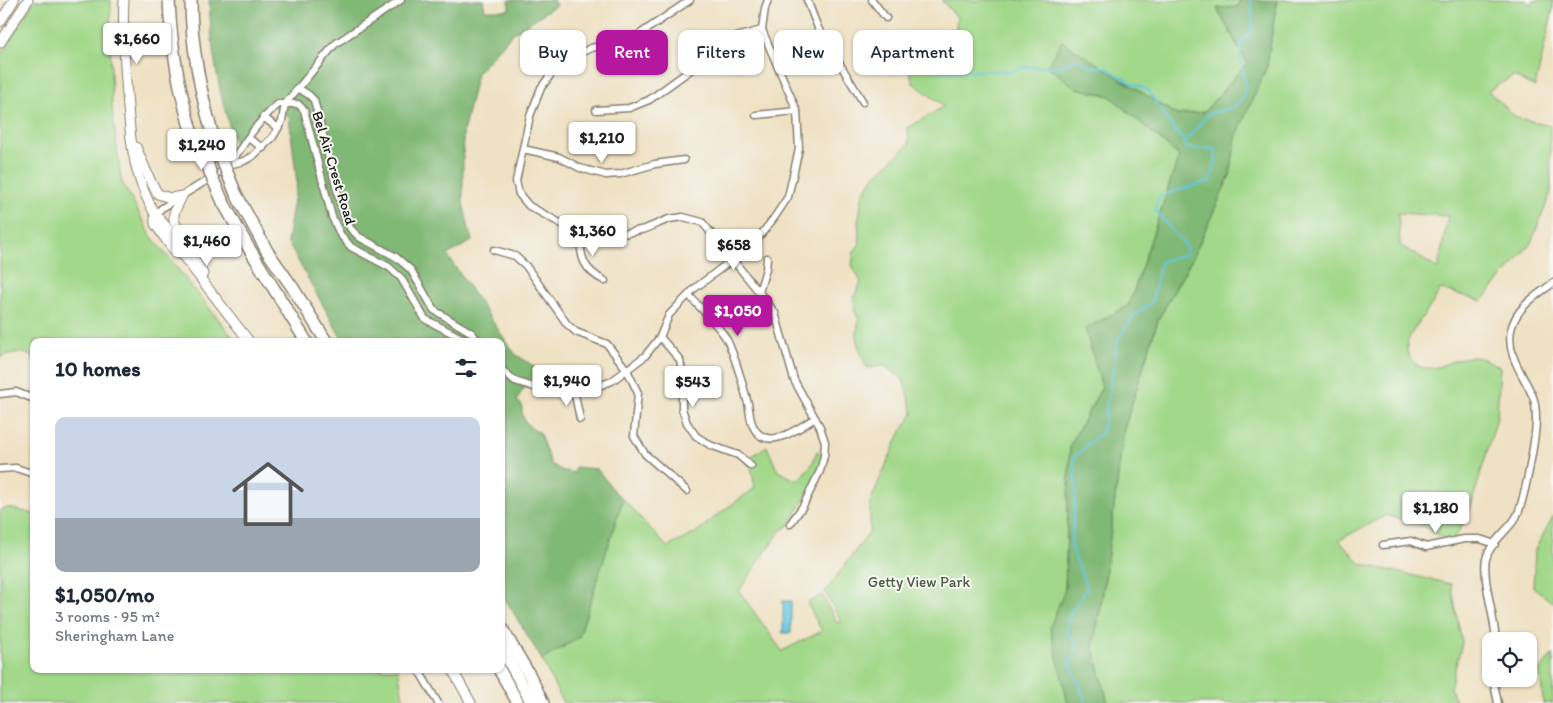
<!DOCTYPE html>
<meta charset="utf-8">
<style>
body{margin:0;font-family:Itim,sans-serif;background:#f6f6f7;color:#1f2937;height:100vh;display:flex;flex-direction:column;font-size:19px;white-space:nowrap}
*{box-sizing:border-box;margin:0}
p{font-size:16px;color:#747a83}
.icon{flex:none;width:28px;height:28px;fill:none;stroke:currentColor;stroke-width:2;stroke-linecap:round;stroke-linejoin:round}
.map{position:relative;flex:1;overflow:hidden}
.panel{position:absolute;left:30px;top:338px;width:475px;height:335px;display:flex;flex-direction:column;background:#fff;border-radius:10px;box-shadow:0 1px 4px #0004}
.panel>*{flex:none}
.hud{position:absolute;left:520px;top:30px;width:475px;height:45px;display:flex;gap:10px}
.fabs{position:absolute;left:1482px;top:632px;display:grid;gap:10px}
.fabs a{display:grid;place-items:center;width:55px;height:55px;border-radius:10px;background:#fff;box-shadow:0 1px 4px #0004;font-size:25px}
.price{position:absolute;translate:-50% -42px;padding:0 11px;border-radius:5px;background:#fff;color:#222;font-size:16px;line-height:32px;filter:drop-shadow(0 1px 2px #0008)}
.price::after{content:'';position:absolute;left:50%;top:30px;width:15px;height:11px;margin-left:-8px;background:inherit;clip-path:polygon(0 0,100% 0,50% 100%)}
.price.current{background:#b5179e;color:#fff}
ul{padding:0;list-style:none}
li{display:grid;align-content:center;gap:10px;height:265px;padding:0 25px}
li span{display:grid;place-items:center;height:155px;border-radius:10px;color:#555}
li>.icon{margin-inline-start:auto}
span .icon{width:90px;height:90px;fill:#fffc;stroke-width:1}
li b{font-size:21px}
h2{display:flex;justify-content:space-between;align-items:center;height:60px;padding:0 25px;font-size:21px}
.tag{padding:0 18px;border-radius:10px;background:#fff;box-shadow:0 1px 4px #0004;font-size:18px;line-height:45px}
.tag.current{background:#b5179e;color:#fff}
.map>svg:first-child{display:block}
</style>
<div class="map">
<svg width="1553" height="703" viewBox="0 0 1553 703">
<rect width="100%" height="100%" fill="#f6f6f2"/>
<filter id="ink" filterUnits="userSpaceOnUse"><feTurbulence type="fractalNoise" baseFrequency=".02" numOctaves="2"/><feDisplacementMap in="SourceGraphic" scale="10" xChannelSelector="R" yChannelSelector="G"/><feConvolveMatrix kernelMatrix="1 2 1 2 8 2 1 2 1" color-interpolation-filters="sRGB"/></filter>
<filter id="wash" filterUnits="userSpaceOnUse"><feTurbulence type="fractalNoise" baseFrequency=".0096" numOctaves="4" result="noise"/><feDisplacementMap in="SourceGraphic" scale="20" xChannelSelector="R" yChannelSelector="G"/><feGaussianBlur stdDeviation="1.12" result="paint"/><feColorMatrix in="noise" values="0 0 0 0 0 0 0 0 0 0 0 0 0 0 0 0 0 1.4 0 .05"/><feComposite in="paint" operator="in"/></filter>
<g filter="url(#wash)">
<rect width="100%" height="100%" fill="#efe1c3"/>
<!-- green -->
<g fill="#a1d889" stroke="#5e7a52" fill-rule="evenodd">
<path d="M35 0H111L110 35 112 108 121 180 151 236 236 341H34V360C25 348 13 353 0 357V55Z"/>
<path d="M941 0H1240L1237 7 1217 9 1247 63 1204 112 1177 115 1062 42 1076 88 1110 96 1179 156 1129 305 1086 330 1102 387 1070 445 1065 589 1050 628 1068 703H563L542 660 579 637 623 499 667 547 694 534 720 513 755 488 751 467 745 461 767 446 777 470 797 481 812 464 817 451 824 456 820 471 790 524 780 531 739 591 782 651 822 631 807 603 822 595 837 623 841 622 825 592 870 531V502L900 433 913 414 903 379 885 366 867 368 858 346 857 332 859 320 855 312 854 297 861 282 852 265 854 252 860 243 858 223 863 193 873 178 909 144 908 128 944 106 913 83 904 51 932 49 955 37 957 17Z"/>
<path d="M1277 0H1525L1531 5 1533 0H1553V9L1535 87 1513 76 1488 91 1516 117 1550 126 1551 192 1531 243 1482 301 1440 289C1432 308 1418 320 1409 338 1406 344 1406 353 1411 359 1428 380 1448 359 1468 357 1479 355 1490 362 1500 367L1497 418 1470 509 1452 544 1424 526 1386 515 1339 540 1361 564 1451 584 1462 643 1450 688 1457 703H1108L1093 646 1102 600 1124 429 1158 320 1195 253 1230 175 1236 137 1267 66ZM1398 213 1448 216 1438 269 1400 245Z"/>
<path d="M8 508 34 514V669H398L404 703H0V510Z"/>
<path d="M1553 516V603L1533 587 1535 550Z"/>
<path d="M1553 654V703H1543L1540 670Z"/>
</g>
<!-- forest -->
<g fill="#80b875" stroke="#4e6a48">
<path d="M209 0H483L485 10H509V0H553L556 5 512 34 477 73 463 133V203L472 241 447 255 515 354 538 369 520 394 517 401 522 405C521 419 526 425 537 432L539 431 551 464 561 470 574 473 575 467 597 469 615 492 623 499 579 637 542 660 501 592V341H343L287 241 297 182 289 117 273 105 255 117 235 144C219 97 211 49 209 0Z"/>
<path d="M1240 0H1277L1267 66 1236 137 1230 175 1195 253 1158 320 1124 429 1102 600 1093 646 1108 703H1068L1050 628 1065 589 1070 445 1102 387 1085 329 1129 305 1179 156 1110 96 1076 88 1047 66 1062 41 1177 115 1204 112 1247 63 1217 8 1237 7Z"/>
</g>
<!-- water -->
<rect fill="#60c6de" stroke="#3e717d" x="783" y="601" width="8" height="32"/>
<g fill="none" stroke-linecap="round" stroke-linejoin="round">
<!-- stream -->
<g stroke="#60c6de" stroke-width="2">
<path d="M934 71H1012L1025 67 1065 66 1073 59 1079 60 1091 67H1106L1129 82 1148 90 1168 121 1185 142"/>
<path d="M1085 703V699L1070 663 1078 645 1066 632 1069 616 1087 589 1071 546 1076 492 1074 457 1102 432 1118 339 1134 316 1152 302 1161 261 1186 255 1187 248 1155 210 1159 196 1210 181 1216 163 1215 149 1185 148V142L1208 114 1234 107 1243 97 1246 86 1240 57 1241 43 1252 30 1251 0"/>
</g>
</g>
</g>
<g filter="url(#ink)">
<g fill="none" stroke-linecap="round" stroke-linejoin="round">
<defs>
<g id="street">
<path d="M690 0 637 36 621 42 591 48 570 58 552 73 541 88 530 116 516 181 519 194 529 206 580 234 609 237 645 229 669 219 683 217 702 222 759 292 775 313 794 380 820 427 825 442 824 456 820 471 803 506 790 524"/>
<path d="M807 0 818 28 863 102"/>
<path d="M872 0 886 18"/>
<path d="M298 88 309 95 314 100 343 213 350 228 359 237 396 257 411 270 434 310 472 333 478 341"/>
<path d="M596 110 629 108 649 100 736 37 762 30"/>
<path d="M756 115 797 111"/>
<path d="M263 117 278 128"/>
<path d="M248 138 263 148"/>
<path d="M523 149 559 157 580 168 606 175 620 174 655 164 684 160"/>
<path d="M232 164 244 161 253 156 273 137 282 121 285 104 335 44 401 0"/>
<path d="M155 214 162 208 227 168C233 162 236 154 241 148 252 131 263 117 278 104H298L304 110 332 217 340 234 351 247 389 267 401 278 425 319 467 341"/>
<path d="M580 234C580 257 583 270 605 281"/>
<path d="M494 250 515 256 526 266 567 324 576 332 607 344 627 370 638 393 634 436 645 454 687 491"/>
<path d="M759 292 766 269 767 258"/>
<path d="M689 295C698 306 724 331 728 342 736 360 742 381 747 400 750 408 749 418 753 426 766 454 799 428 815 418"/>
<path d="M660 337 680 360 682 371V409L687 423 696 436 710 445 738 455 751 466"/>
<path d="M501 369 515 381 540 389 556 390 596 387 612 381 645 356 660 337 669 315 694 289 755 242 774 218 788 197 799 149 797 111 762 30 765 8 768 0"/>
<path d="M574 390 580 419"/>
<path d="M0 394 16 392 34 399"/>
<path d="M0 469 16 468 34 474"/>
<path d="M1383 545 1411 541 1426 547 1464 539H1480L1495 544"/>
<path d="M1496 641C1495 619 1482 578 1486 559 1490 543 1506 532 1515 519 1524 506 1536 437 1536 419 1536 412 1536 404 1533 397 1524 375 1506 356 1511 330 1516 307 1536 296 1553 283"/>
<path d="M418 669 438 703"/>
<path d="M1493 679 1498 703"/>
</g>
<g id="secondary">
<path d="M124 0C122 32 125 64 127 96 130 129 131 160 144 191 147 198 151 209 156 215 167 227 178 240 183 256L249 341"/>
<path d="M0 22 14 0"/>
<path d="M0 43 28 0"/>
<path d="M136 147 151 182 158 194 170 198 182 196"/>
<path d="M182 196 174 213V221L203 274"/>
<path d="M155 214V224L174 251 183 256"/>
<path d="M452 669 471 703"/>
</g>
<g id="highway">
<path d="M169 0C171 53 182 104 198 154"/>
<path d="M191 0C191 49 201 96 215 143"/>
<path d="M236 194 267 251 293 288 326 341"/>
<path d="M223 202 247 245 306 341"/>
<path d="M501 627 530 676 543 703"/>
<path d="M501 647 532 703"/>
<path d="M499 669 518 703"/>
</g>
</defs>
<!-- street casing -->
<use href="#street" stroke="#867e70" stroke-width="9"/>
<!-- secondary casing -->
<use href="#secondary" stroke="#867e70" stroke-width="11"/>
<!-- highway casing -->
<use href="#highway" stroke="#867e70" stroke-width="14"/>
<!-- street -->
<use href="#street" stroke="#fff" stroke-width="6"/>
<!-- secondary -->
<use href="#secondary" stroke="#fff" stroke-width="9"/>
<!-- highway -->
<use href="#highway" stroke="#fff" stroke-width="11"/>
<defs>
<g id="highway-bridge">
<path d="M215 143 236 194"/>
<path d="M203 150 211 175 223 202"/>
</g>
</defs>
<!-- highway-bridge casing -->
<use href="#highway-bridge" stroke="#867e70" stroke-width="14" stroke-linecap="butt"/>
<!-- highway-bridge -->
<use href="#highway-bridge" stroke="#fff" stroke-width="11"/>
</g>
</g>
<g text-anchor="middle" dominant-baseline="central" stroke-width="4" stroke-linejoin="round" paint-order="stroke">
<!-- street labels -->
<g font-size="15" fill="#1c1c1c" stroke="#f6f6f2">
<text transform="translate(334 168) rotate(73)">Bel Air Crest Road</text>
</g>
<!-- park labels -->
<g font-size="15" fill="#4b5e42" stroke="#f6f6f2">
<text x="919" y="582">Getty View Park</text>
</g>
</g>
</svg>
<div class="fabs">
<a><svg class="icon" aria-label="locate" viewBox="0 0 24 24"><circle cx="12" cy="12" r="6"/><path d="M12 2v4M12 18v4M2 12h4M18 12h4"/></svg></a>
</div>
<b class="price" style="left:137px;top:65px">$1,660</b>
<b class="price" style="left:602px;top:164px">$1,210</b>
<b class="price" style="left:202px;top:171px">$1,240</b>
<b class="price" style="left:593px;top:257px">$1,360</b>
<b class="price" style="left:207px;top:267px">$1,460</b>
<b class="price" style="left:734px;top:271px">$658</b>
<b class="price current" style="left:738px;top:337px">$1,050</b>
<b class="price" style="left:567px;top:407px">$1,940</b>
<b class="price" style="left:693px;top:408px">$543</b>
<b class="price" style="left:1436px;top:534px">$1,180</b>
<div class="hud">
<a class="tag">Buy</a>
<a class="tag current">Rent</a>
<a class="tag">Filters</a>
<a class="tag">New</a>
<a class="tag">Apartment</a>
</div>
<section class="panel">
<h2>10 homes<svg class="icon" aria-label="filters" viewBox="0 0 24 24"><path d="M4 7h16M4 17h16"/><circle cx="9" cy="7" r="2"/><circle cx="15" cy="17" r="2"/></svg></h2>
<ul>
<li><span style="background:linear-gradient(#c9d6e8 65%,#9aa5b1 0)"><svg class="icon" aria-label="home" viewBox="0 0 24 24"><path d="M3 11l9-7 9 7M6 9v11h12V9"/></svg></span><div><b>$1,050/mo</b><p>3 rooms · 95 m²</p><p>Sheringham Lane</p></div></li>
</ul>
</section>
</div>
